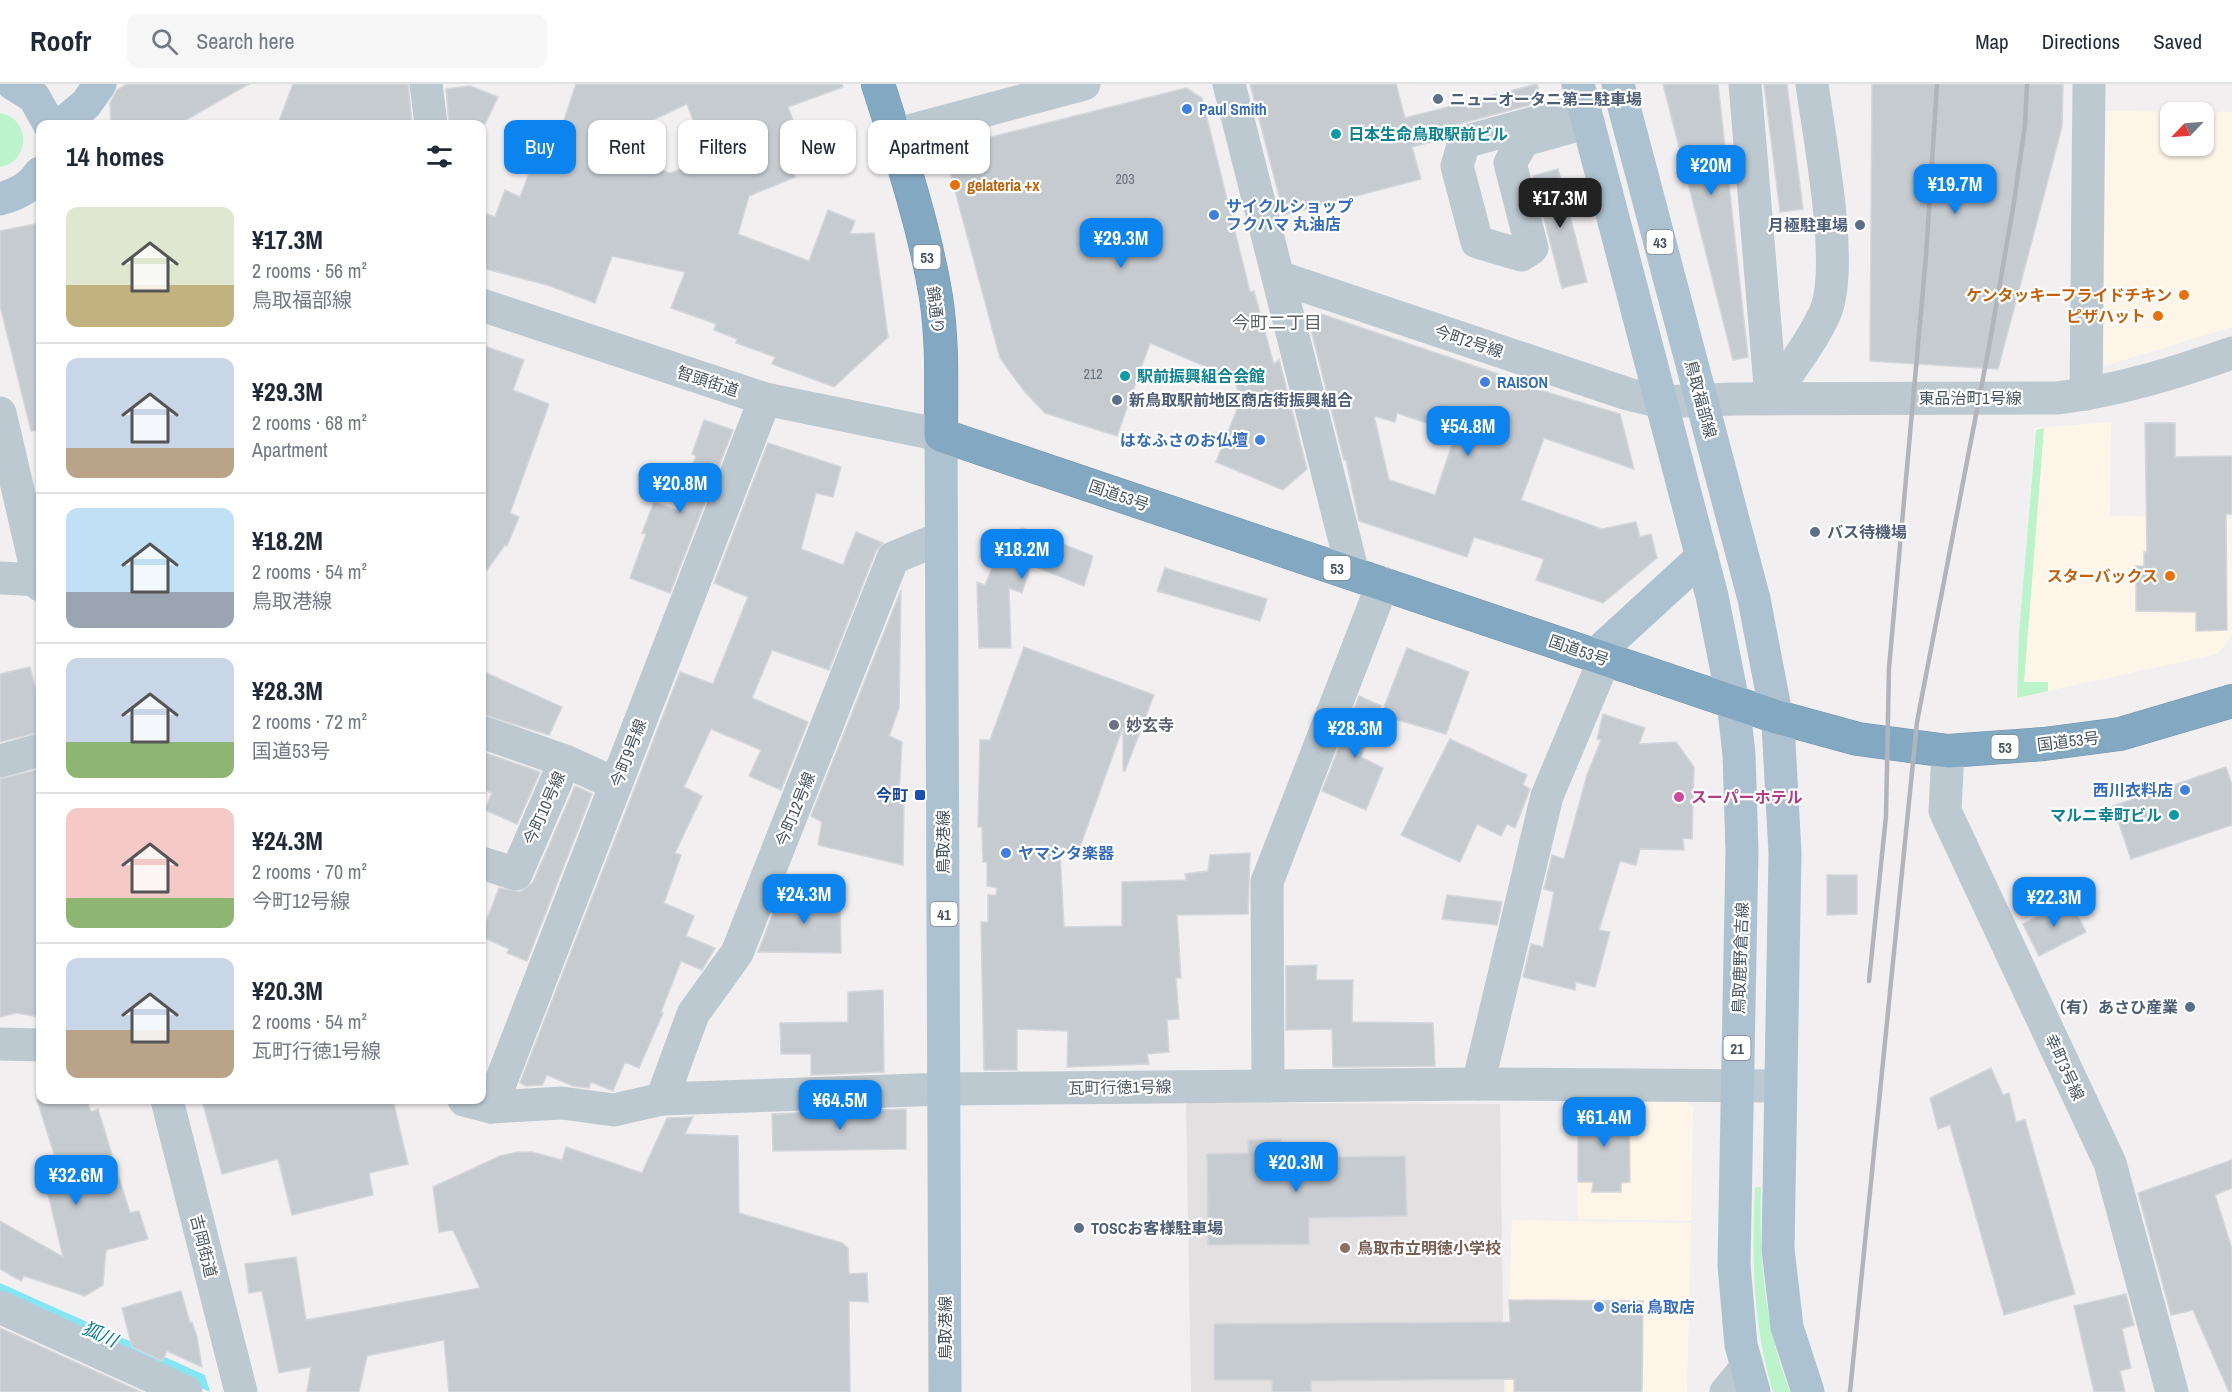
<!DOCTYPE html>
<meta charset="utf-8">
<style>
body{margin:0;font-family:"Archivo Narrow","Noto Sans JP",sans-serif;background:#f6f6f7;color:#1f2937;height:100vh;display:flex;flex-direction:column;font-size:22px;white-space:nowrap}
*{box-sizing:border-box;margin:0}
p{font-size:20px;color:#747a83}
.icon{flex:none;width:33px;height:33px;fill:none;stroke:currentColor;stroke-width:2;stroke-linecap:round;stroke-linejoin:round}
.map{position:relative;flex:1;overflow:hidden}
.details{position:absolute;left:36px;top:36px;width:450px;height:984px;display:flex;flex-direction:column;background:#fff;border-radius:12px;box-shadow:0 2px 4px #0004}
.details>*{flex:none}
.banner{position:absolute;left:504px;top:36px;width:570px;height:54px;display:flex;gap:12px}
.needle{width:39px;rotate:245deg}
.buttons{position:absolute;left:2160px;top:18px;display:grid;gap:12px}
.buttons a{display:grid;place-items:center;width:54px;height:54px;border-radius:12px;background:#fff;box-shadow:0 2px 4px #0004;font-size:30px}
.price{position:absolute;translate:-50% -51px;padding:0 14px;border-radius:12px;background:#0b84f0;color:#fff;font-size:20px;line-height:39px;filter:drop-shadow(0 2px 3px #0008)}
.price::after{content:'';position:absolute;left:50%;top:36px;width:18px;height:14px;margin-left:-9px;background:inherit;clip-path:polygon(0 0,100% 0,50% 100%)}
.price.active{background:#222;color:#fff}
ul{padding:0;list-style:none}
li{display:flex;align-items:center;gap:18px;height:150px;padding:0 30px}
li+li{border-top:2px solid #e0e1e3}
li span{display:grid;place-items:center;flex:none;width:168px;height:120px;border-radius:12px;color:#555}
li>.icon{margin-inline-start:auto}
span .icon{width:72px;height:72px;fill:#fffc;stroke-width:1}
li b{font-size:26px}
h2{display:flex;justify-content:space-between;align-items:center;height:72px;padding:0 30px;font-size:26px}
.pill{padding:0 21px;border-radius:12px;background:#fff;box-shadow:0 2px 4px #0004;font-size:21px;line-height:54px}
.pill.active{background:#0b84f0;color:#fff}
header{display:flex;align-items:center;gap:36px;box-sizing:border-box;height:84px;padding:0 30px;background:#fff;border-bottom:2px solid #e0e1e3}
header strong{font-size:28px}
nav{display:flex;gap:33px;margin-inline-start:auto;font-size:21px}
.search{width:420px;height:54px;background:#f6f6f7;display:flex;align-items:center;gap:15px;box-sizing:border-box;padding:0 21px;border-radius:12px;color:#747a83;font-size:22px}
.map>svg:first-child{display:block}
</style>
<header>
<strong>Roofr</strong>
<div class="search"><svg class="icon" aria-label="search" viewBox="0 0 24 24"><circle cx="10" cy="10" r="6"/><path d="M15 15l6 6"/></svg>Search here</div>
<nav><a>Map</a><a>Directions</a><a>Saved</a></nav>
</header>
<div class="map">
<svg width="2232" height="1308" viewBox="0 0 2232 1308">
<rect width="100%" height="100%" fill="#f2eff0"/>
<!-- commercial -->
<g fill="#fdf5e8" fill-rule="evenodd">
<path d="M2102 27 2232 28V243L2104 282ZM2170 28H2204V62H2170Z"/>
<path d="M2111 338 2110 432 2232 434V551L2218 570 2016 614 2035 344Z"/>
<path d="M1577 1018H1686L1693 1023 1691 1137 1578 1135Z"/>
<path d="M1512 1136 1691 1139 1687 1308H1506Z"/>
</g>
<!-- education -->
<path fill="#e3e0e2" d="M1186 1019 1500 1020 1504 1308H1191Z"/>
<!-- green -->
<g fill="#bbf3cb">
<path d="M0 29C31 34 31 78 0 83Z"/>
<path d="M2044 344 2024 598H2048V607L2017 614 2019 550 2036 346Z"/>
<path d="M1755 1103H1761C1759 1174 1764 1241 1790 1308H1773C1752 1237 1752 1176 1755 1103Z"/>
</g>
<!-- water -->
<path fill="#84e6f3" d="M0 1199 205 1291 210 1308 0 1212Z"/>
<!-- building -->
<g fill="#c6cbd0" stroke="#d3d6db" stroke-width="1.5" fill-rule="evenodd">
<path d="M127 0H249L179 40H111L110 19 117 6Z"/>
<path d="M293 0H408L412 40H278Z"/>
<path d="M576 0H842L843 3 788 23 807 73 789 81 795 93 749 112 738 150 809 177 828 126 855 137 850 150 874 149 888 253 834 303 772 280 775 273 736 259 737 255 714 246 716 240 671 224 685 188 612 172 595 219 547 201 482 184V128L495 133 505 106 520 113 536 71 550 78ZM687 20 708 76 670 89 595 63Z"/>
<path d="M1250 0H1396L1405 34 1537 0 1541 18 1459 40 1450 45 1446 54 1412 63 1421 95 1284 131Z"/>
<path d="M1663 0H1718L1748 273 1733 276Z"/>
<path d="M1764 0H1787L1803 125 1780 128Z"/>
<path d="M1872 0H2063L2062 43 1998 285 1870 277Z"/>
<path d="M470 2 498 13 485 40H449L446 5Z"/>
<path d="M1186 4 1202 14 1250 208 1254 207 1274 281 1279 275 1307 385 1283 406 1216 378 1240 318 1235 295 1150 259 1117 352 1045 329 1024 307 1000 274 943 62 981 51 983 55Z"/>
<path d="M1558 85 1587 198 1562 204 1533 92Z"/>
<path d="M40 139V346L31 347 0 222V147Z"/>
<path d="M1321 230 1504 292 1503 295 1620 330 1634 385 1544 354 1521 416 1602 445 1636 438 1640 453 1651 450 1657 474 1603 519 1536 496 1544 475 1474 453 1467 473 1359 437 1346 376H1344L1310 242ZM1397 329 1456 349 1435 411 1389 396 1374 332 1395 338Z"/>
<path d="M482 261 524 276 513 306 549 320 510 429 519 433 507 462 505 461 482 493Z"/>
<path d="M704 336 733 346 670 509 630 494 646 450 642 449 654 418 676 426 696 372 692 370Z"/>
<path d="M2145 339H2175V373L2232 372V430H2226L2227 546 2196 547V528L2136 527V482H2144V468H2147Z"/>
<path d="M768 359 841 383 833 413 816 409 801 465 843 481 856 448 883 459 876 467 829 586 772 566 752 614 808 638 781 706 749 692 761 666 711 645 684 703 702 712 675 769 681 771 664 819 694 832 686 852 715 864 702 886 681 877 661 928 663 929 639 984 625 978 613 1007 591 998 589 1004 573 1002 547 991 542 1001 526 1002 520 999 680 588 713 600 748 513 714 499Z"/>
<path d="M1022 444 1093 472 1084 502 1031 481 1022 509 1009 504 1011 564H979L977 498 985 501 1008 445V455Z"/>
<path d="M1165 484 1267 515 1260 537 1157 507Z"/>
<path d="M901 506 899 624 889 652 902 658 899 713 904 714 903 781 818 761 822 738 811 732Z"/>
<path d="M1024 563 1154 611 1125 687H1123V643L1076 774 1060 768 1064 843 1122 842V798L1186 796 1185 790 1208 787 1210 771 1250 769 1248 830 1177 831 1181 894H1176L1179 935 1167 936 1169 968 1147 970 1149 980 1067 983 1068 947 1017 945V986H984L981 838H988V811H996L997 804 987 802V778H983L982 743H978L980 656H990Z"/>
<path d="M1407 564 1469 588 1446 650 1381 631Z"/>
<path d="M30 583 40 622V648L0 658V590Z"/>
<path d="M482 587 562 623 549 651 482 630Z"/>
<path d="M1359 612 1381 622 1361 673 1383 684 1366 726 1322 707Z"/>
<path d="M1603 630 1645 644 1639 660 1676 658 1694 683 1692 755 1683 754 1684 766 1640 765 1636 781 1620 777 1599 846 1610 848 1595 903 1576 898 1575 906 1523 893 1531 860 1543 863 1554 808 1544 805 1552 771 1564 775 1587 691 1601 656 1597 655Z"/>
<path d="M1450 655 1527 691 1523 701 1530 705 1515 744 1507 740 1501 752 1477 740 1460 778 1401 751Z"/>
<path d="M482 668 540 688 517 740 485 726 492 709 482 705Z"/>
<path d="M2226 683 2232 701V741L2131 775 2113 722Z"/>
<path d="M40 685V933L16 929 0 933V695Z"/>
<path d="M575 702 592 710 527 877 507 869 509 865 482 853V848L499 804 520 808 533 798Z"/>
<path d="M1827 791H1857V830L1827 831Z"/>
<path d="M793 807V812H840L841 869 758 868 781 808Z"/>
<path d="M1447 811 1502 818 1497 841 1442 835Z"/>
<path d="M2070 816 2086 848 2039 872 2023 840Z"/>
<path d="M1317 881 1316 896H1353L1352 938 1433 939 1435 982 1333 983 1332 945 1286 946V882Z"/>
<path d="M883 906 884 988 811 991V970H781L780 939 848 938V908Z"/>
<path d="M1991 984 2003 1011 2009 1009 2016 1038 2025 1036 2075 1210 2004 1231 1950 1041 1938 1045 1930 1014Z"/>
<path d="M37 1016H87L91 1028 98 1025 130 1129 139 1127 148 1155 106 1166 103 1201 85 1212 24 1192 21 1197 0 1185V1137L63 1173 44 1093 60 1089Z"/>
<path d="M202 1016H393L408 1080 369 1089 373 1111 292 1131 278 1075 222 1090Z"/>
<path d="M1578 1023 1629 1024 1630 1098 1621 1099V1108H1592L1593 1098H1578Z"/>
<path d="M906 1025V1065L773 1067 772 1030Z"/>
<path d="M693 1033 685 1050 738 1052 739 1129 842 1159 848 1164 849 1190 867 1189 868 1218 849 1217 850 1308H449L444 1256 367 1272 359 1308H307L311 1283 279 1289 262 1207 249 1209 245 1180 296 1173 306 1236 480 1204 453 1146 439 1148 433 1103 500 1072 518 1068H532L562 1076 566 1063 642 1089 667 1034Z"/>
<path d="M1281 1055 1282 1074 1405 1072 1407 1132 1309 1134V1160L1208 1161 1207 1070 1248 1069V1056Z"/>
<path d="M2232 1076V1104L2215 1111 2232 1165V1308H2229L2193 1226 2171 1231 2138 1109Z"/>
<path d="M181 1207 190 1239 192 1238 197 1253 202 1283 167 1267 162 1277 132 1263 122 1224Z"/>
<path d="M2126 1210 2134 1241 2122 1245 2131 1284 2120 1287 2125 1308H2094L2074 1222Z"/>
<path d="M1509 1216 1643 1217 1642 1308H1514V1295L1311 1297V1308H1272V1296H1214V1240L1510 1238Z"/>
<path d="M0 1244 141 1308H0Z"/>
</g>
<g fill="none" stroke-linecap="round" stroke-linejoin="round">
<defs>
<path id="highway" d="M878 0C900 69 924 141 936 213 943 259 941 305 941 351L1777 633 1858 655 1948 667 2044 660 2120 650 2232 617"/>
</defs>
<!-- highway casing -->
<use href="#highway" stroke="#6f93ae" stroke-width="34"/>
<!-- minor -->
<g stroke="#bcc9d0" stroke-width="33">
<path d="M426 0 431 40"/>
<path d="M1229 0 1353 489"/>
<path d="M1745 0 1771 314"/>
<path d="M1585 25 1464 58 1457 82 1477 158 1521 171 1532 164 1510 79 1524 56 1588 38"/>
<path d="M894 51 1084 0"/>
<path d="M1278 193 1628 310 1661 318 1732 315 2057 314C2117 307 2175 289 2232 269"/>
<path d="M482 221 765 315 941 351"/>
<path d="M2086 310 2089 0"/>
<path d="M1771 314C1789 287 1812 258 1825 229 1845 183 1819 53 1812 0"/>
<path d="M0 329 40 501"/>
<path d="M0 494 40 496"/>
<path d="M482 648 565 677"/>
<path d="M1948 667 1945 727 2110 1079 2172 1308"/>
<path d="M0 677 40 666"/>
<path d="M482 779 516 790 565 677 616 700"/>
<path d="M0 960 40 961"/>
<path d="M1478 1000 1547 712 1605 574"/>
<path d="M1268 1002 1267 798 1383 499"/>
<path d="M662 1015 693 930 737 869 893 474 941 454"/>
<path d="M167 1016 241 1308"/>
<path d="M464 1016 491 1023 562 1019 614 1026 662 1015 945 1005 1478 1000 1779 1002"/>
<path d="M491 1023 765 315"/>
<path d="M0 1223 186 1308"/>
<path d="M1726 1308 1746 1284"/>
</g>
<!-- major -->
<g stroke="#adc2d0" stroke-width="33">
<path d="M13 0 34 13 49 40"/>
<path d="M1578 0 1712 512 1733 618 1739 670 1742 767 1734 1181 1741 1261 1754 1308"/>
<path d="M1618 0 1754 515 1778 640 1785 769 1778 1165 1787 1243 1808 1308"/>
<path d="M62 40 86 20 100 0"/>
<path d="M0 115C17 110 30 104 40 89"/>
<path d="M941 351 945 1308"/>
<path d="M1595 571 1702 473"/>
</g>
<!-- highway -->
<use href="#highway" stroke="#83a8c2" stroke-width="33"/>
<!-- rail -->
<g stroke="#b1b5ba" stroke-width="4.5">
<path d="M1869 897 1886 732 1889 584 1926 172 1937 0"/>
<path d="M1850 1308 1917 638 1989 263 2014 118 2025 41 2027 0"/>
</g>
</g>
<!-- markers -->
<g fill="#5c6f8a" stroke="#fff" stroke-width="2">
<circle cx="1438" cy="15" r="6"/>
<circle cx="1860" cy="141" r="6"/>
<circle cx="1117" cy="316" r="6"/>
<circle cx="1815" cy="448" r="6"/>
<circle cx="2190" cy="923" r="6"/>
<circle cx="1079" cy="1144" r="6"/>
</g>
<g fill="#3f7fe0" stroke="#fff" stroke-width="2">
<circle cx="1187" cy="25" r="6"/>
<circle cx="1214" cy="131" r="6"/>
<circle cx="1485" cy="298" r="6"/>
<circle cx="1260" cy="356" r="6"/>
<circle cx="2185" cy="706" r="6"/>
<circle cx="1006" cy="769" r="6"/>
<circle cx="1599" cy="1223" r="6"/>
</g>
<g fill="#0f9aa8" stroke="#fff" stroke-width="2">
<circle cx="1336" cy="50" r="6"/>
<circle cx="1125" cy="292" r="6"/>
<circle cx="2174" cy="731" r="6"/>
</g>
<g fill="#e8710a" stroke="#fff" stroke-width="2">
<circle cx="955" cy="101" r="6"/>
<circle cx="2184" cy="211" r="6"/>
<circle cx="2158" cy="232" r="6"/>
<circle cx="2170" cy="492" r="6"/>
</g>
<circle fill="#6b7280" stroke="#fff" stroke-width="2" cx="1114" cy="641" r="6"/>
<rect fill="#1a4fb4" stroke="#fff" stroke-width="2" x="914" y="705" width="12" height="12" rx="3"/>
<circle fill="#d1479c" stroke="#fff" stroke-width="2" cx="1679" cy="713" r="6"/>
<circle fill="#8d6e63" stroke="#fff" stroke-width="2" cx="1345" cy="1164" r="6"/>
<g text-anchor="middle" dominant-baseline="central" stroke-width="4.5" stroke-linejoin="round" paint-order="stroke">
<!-- number labels -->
<g font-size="14" fill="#66727b">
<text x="1125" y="95">203</text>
<text x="1093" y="290">212</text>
</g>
<!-- shield labels -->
<g fill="#fff" stroke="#7e888f" stroke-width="1.5">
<rect x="1646.5" y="146" width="27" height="24" rx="4.5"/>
<rect x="913.5" y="161" width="27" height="24" rx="4.5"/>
<rect x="1323.5" y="472" width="27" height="24" rx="4.5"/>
<rect x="1991.5" y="651" width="27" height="24" rx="4.5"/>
<rect x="930.5" y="818" width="27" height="24" rx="4.5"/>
<rect x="1723.5" y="952" width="27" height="24" rx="4.5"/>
</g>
<g font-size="15" font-weight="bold" fill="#46555f">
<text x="1660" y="158">43</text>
<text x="927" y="173">53</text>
<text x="1337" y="484">53</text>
<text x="2005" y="663">53</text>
<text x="944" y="830">41</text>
<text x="1737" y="964">21</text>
</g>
<!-- service labels -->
<g font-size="16" font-weight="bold" fill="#4e5e75" stroke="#fff" text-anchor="start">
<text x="1450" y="15">ニューオータニ第二駐車場</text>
<text x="1848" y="141" text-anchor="end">月極駐車場</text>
<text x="1129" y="316">新鳥取駅前地区商店街振興組合</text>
<text x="1827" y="448">バス待機場</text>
<text x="2178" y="923" text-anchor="end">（有）あさひ産業</text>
<text x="1091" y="1144">TOSCお客様駐車場</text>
</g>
<!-- shop labels -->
<g font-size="16" font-weight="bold" fill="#366cbe" stroke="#fff" text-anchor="start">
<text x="1199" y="25">Paul Smith</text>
<text x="1226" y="122">サイクルショップ<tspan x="1226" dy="18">フクハマ 丸油店</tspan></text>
<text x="1497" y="298">RAISON</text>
<text x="1248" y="356" text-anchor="end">はなふさのお仏壇</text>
<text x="2173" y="706" text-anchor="end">西川衣料店</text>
<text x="1018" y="769">ヤマシタ楽器</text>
<text x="1611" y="1223">Seria 鳥取店</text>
</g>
<!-- culture labels -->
<g font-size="16" font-weight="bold" fill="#0d838f" stroke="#fff" text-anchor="start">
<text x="1348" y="50">日本生命鳥取駅前ビル</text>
<text x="1137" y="292">駅前振興組合会館</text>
<text x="2162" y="731" text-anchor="end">マルニ幸町ビル</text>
</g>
<!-- food labels -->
<g font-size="16" font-weight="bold" fill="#c56008" stroke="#fff" text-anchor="end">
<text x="967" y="101" text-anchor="start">gelateria +x</text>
<text x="2172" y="211">ケンタッキーフライドチキン</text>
<text x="2146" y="232">ピザハット</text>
<text x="2158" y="492">スターバックス</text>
</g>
<!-- street labels -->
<g font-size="16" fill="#46555f" stroke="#fff">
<text transform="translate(936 226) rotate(83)">錦通り</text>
<text transform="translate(1469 257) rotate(18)">今町2号線</text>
<text transform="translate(708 297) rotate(18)">智頭街道</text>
<text x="1970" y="314">東品治町1号線</text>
<text transform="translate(1701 315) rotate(75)">鳥取福部線</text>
<text transform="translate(1119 411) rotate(19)">国道53号</text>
<text transform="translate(1579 566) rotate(19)">国道53号</text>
<text transform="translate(2068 657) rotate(-7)">国道53号</text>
<text transform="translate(628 669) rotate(-69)">今町9号線</text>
<text transform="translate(544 724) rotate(-66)">今町10号線</text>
<text transform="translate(795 725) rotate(-68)">今町12号線</text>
<text transform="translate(943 758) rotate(-90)">鳥取港線</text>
<text transform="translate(1740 874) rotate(-88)">鳥取鹿野倉吉線</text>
<text transform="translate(2065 983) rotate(65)">幸町3号線</text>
<text transform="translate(1120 1003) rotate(-1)">瓦町行徳1号線</text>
<text transform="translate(204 1162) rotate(76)">吉岡街道</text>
<text transform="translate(945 1244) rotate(-90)">鳥取港線</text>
</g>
<!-- worship labels -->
<g font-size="16" font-weight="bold" fill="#5b616d" stroke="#fff" text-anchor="start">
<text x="1126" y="641">妙玄寺</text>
</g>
<!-- transit labels -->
<g font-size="16" font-weight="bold" fill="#164399" stroke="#fff" text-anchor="end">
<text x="908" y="711">今町</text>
</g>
<!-- hotel labels -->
<g font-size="16" font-weight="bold" fill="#b23c85" stroke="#fff" text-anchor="start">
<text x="1691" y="713">スーパーホテル</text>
</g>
<!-- education labels -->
<g font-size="16" font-weight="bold" fill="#785e54" stroke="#fff" text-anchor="start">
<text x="1357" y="1164">鳥取市立明徳小学校</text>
</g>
<!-- neighbourhood labels -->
<g font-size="18" fill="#5b6165" stroke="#fff">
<text x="1277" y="238">今町二丁目</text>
</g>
<!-- water labels -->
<g font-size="18" font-style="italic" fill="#057d8d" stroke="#fff">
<text transform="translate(100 1250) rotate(24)">狐川</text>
</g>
</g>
</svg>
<div class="buttons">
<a><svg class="needle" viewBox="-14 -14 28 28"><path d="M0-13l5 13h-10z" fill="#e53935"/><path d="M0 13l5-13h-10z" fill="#747a83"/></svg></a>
</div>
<b class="price" style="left:1711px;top:112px">¥20M</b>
<b class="price" style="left:1955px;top:131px">¥19.7M</b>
<b class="price active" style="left:1560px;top:145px">¥17.3M</b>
<b class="price" style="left:1121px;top:185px">¥29.3M</b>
<b class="price" style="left:1468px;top:373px">¥54.8M</b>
<b class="price" style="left:680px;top:430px">¥20.8M</b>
<b class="price" style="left:1022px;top:496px">¥18.2M</b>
<b class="price" style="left:1355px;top:675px">¥28.3M</b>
<b class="price" style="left:804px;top:841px">¥24.3M</b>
<b class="price" style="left:2054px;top:844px">¥22.3M</b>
<b class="price" style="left:840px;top:1047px">¥64.5M</b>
<b class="price" style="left:1604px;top:1064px">¥61.4M</b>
<b class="price" style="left:1296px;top:1109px">¥20.3M</b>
<b class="price" style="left:76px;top:1122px">¥32.6M</b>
<div class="banner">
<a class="pill active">Buy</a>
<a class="pill">Rent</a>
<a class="pill">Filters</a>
<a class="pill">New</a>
<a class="pill">Apartment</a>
</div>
<section class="details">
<h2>14 homes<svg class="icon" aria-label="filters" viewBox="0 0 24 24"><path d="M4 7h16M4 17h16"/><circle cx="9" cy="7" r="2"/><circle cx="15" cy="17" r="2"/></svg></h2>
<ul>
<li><span style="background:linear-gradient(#dfe7d0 65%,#c2b280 0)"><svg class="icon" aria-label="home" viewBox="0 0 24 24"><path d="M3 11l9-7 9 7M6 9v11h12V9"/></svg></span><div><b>¥17.3M</b><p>2 rooms · 56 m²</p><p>鳥取福部線</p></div></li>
<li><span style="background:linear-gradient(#c9d6e8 75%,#b9a48a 0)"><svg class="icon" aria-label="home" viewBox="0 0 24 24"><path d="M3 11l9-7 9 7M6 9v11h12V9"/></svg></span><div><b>¥29.3M</b><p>2 rooms · 68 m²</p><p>Apartment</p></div></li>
<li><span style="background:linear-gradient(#bfe0f5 70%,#9aa5b1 0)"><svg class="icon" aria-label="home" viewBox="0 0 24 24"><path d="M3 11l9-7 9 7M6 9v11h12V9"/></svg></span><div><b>¥18.2M</b><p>2 rooms · 54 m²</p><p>鳥取港線</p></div></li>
<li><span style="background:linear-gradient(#c9d6e8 70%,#8fb573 0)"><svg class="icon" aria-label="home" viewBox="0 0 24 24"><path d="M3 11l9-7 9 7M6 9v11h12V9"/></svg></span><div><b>¥28.3M</b><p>2 rooms · 72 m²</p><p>国道53号</p></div></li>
<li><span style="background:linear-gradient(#f6c9c9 75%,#8fb573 0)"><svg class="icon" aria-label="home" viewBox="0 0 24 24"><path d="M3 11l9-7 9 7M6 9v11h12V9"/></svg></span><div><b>¥24.3M</b><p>2 rooms · 70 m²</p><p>今町12号線</p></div></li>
<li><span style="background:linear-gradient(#c9d6e8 60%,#b9a48a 0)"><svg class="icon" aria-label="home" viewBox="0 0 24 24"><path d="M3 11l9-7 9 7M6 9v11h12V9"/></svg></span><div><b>¥20.3M</b><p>2 rooms · 54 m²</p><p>瓦町行徳1号線</p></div></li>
</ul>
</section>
</div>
